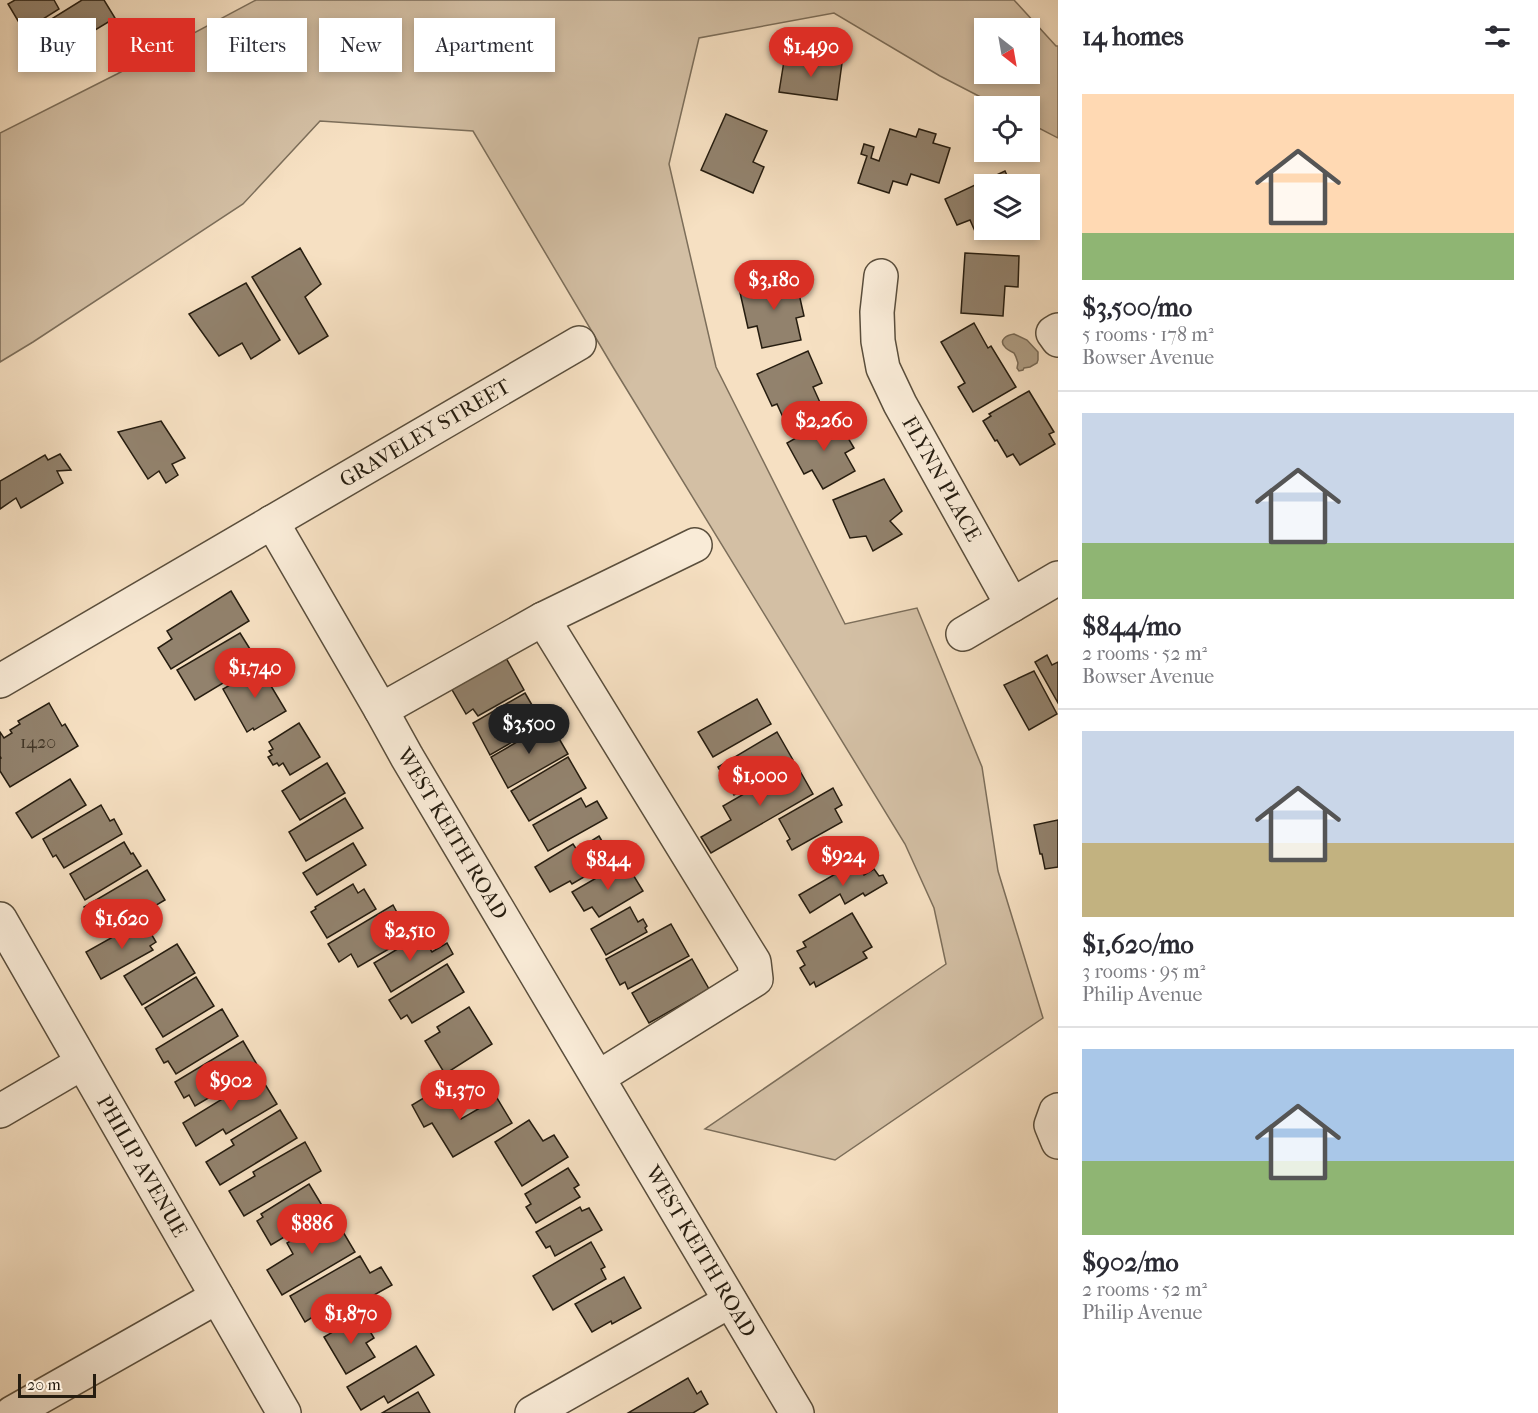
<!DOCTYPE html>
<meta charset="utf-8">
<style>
body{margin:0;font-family:"IM FELL French Canon",serif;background:#f2f2f3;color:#2b2b33;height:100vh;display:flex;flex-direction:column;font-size:22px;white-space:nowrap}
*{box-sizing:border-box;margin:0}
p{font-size:20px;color:#7c7c81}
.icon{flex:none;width:33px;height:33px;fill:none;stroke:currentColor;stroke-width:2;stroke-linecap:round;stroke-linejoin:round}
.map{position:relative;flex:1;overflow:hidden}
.drawer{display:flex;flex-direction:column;background:#fff;width:480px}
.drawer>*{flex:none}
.banner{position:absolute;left:18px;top:18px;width:570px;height:54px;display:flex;gap:12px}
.needle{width:39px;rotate:149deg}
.buttons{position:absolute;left:974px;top:18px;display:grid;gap:12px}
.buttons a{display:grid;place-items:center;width:66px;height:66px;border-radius:0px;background:#fff;box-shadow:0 3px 9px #0003;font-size:30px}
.scale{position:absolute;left:18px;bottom:15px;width:78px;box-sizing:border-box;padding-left:6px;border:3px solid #261d10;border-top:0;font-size:16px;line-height:21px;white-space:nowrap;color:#261d10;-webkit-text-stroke:4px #f9ebd7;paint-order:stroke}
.price{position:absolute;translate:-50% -51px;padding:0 14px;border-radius:21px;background:#d93025;color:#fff;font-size:20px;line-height:39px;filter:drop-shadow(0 2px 3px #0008)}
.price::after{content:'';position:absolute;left:50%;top:36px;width:18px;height:14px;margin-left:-9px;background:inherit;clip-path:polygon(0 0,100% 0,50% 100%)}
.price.on{background:#222;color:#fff}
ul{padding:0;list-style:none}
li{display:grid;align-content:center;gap:12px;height:318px;padding:0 24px}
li+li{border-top:2px solid #e1e1e2}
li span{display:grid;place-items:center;height:186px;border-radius:0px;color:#555}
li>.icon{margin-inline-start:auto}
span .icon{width:108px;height:108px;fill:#fffc;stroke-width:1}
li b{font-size:26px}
h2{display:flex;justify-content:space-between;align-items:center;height:72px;padding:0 24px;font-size:26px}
.tag{padding:0 21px;border-radius:0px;background:#fff;box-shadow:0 3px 9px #0003;font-size:21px;line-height:54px}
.tag.on{background:#d93025;color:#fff}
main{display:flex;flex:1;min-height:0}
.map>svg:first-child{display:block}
</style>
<main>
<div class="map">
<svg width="1058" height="1413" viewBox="0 0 1058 1413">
<rect width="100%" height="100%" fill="#f6e0c2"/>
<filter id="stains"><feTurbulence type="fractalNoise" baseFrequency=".00333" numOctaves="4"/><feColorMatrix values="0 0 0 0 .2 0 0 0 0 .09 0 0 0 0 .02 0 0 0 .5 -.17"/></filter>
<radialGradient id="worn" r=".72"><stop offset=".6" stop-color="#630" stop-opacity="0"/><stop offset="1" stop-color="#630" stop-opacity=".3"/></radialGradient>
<!-- green -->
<path fill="#d3bfa4" stroke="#7c6e5a" stroke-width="1.5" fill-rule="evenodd" d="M256 0H1014L1056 46H1058V138L1029 123V106H998L940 76 834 13 699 38 669 164 716 367 845 624 917 608 982 767 998 871 1043 1018 835 1160 705 1129 946 964 934 908 905 844 613 367 473 131 320 121 243 204 33 342 0 362V133L117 74ZM984 28H1029V74H984Z"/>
<!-- water -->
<path fill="#af9e85" stroke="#786a56" stroke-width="1.5" d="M1014 334 1027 340 1038 352V360L1037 363 1030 367 1024 368 1023 370 1019 371 1017 368 1018 363C1017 360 1016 356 1014 353 1012 352 1006 349 1005 347 998 340 1007 335 1014 334Z"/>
<!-- building -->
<g fill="#92826d" stroke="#261d10" stroke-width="1.5">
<path d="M15 0H54L59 9 24 31 8 4Z"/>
<path d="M82 0H104L115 18 62 50 45 23Z"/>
<path d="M785 55 842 63 837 100 779 92Z"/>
<path d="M726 114 767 131 753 162 764 167 753 193 701 170Z"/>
<path d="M890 129 916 137 919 129 936 134 933 143 950 148 939 183 911 174 907 185 893 181 889 193 858 183 867 156 861 154 864 144 874 147 871 158 879 161Z"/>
<path d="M1005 171 1011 184H984V230H996L978 238 970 220 957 225 945 199Z"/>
<path d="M300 248 321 284 305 297 328 336 299 354 252 277Z"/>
<path d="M965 253 1019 256 1018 287 1005 286 1003 316 961 313Z"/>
<path d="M795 276 804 316 796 318 801 340 762 348 757 326 748 328 739 288Z"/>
<path d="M246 283 280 340 251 359 242 343 219 356 189 314Z"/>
<path d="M974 323 988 348 991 346 1016 387 973 412 958 387 965 383 941 342Z"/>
<path d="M808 351 822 383 813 387 823 409 786 424 777 404 772 406 757 374Z"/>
<path d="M1029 391 1054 432 1049 434 1055 444 1020 465 1013 454 1007 457 997 440 995 441 983 421 991 416 989 414Z"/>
<path d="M835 416 854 448 845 453 855 471 823 489 812 470 804 474 787 443Z"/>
<path d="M161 421 185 458 172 464 178 475 166 483 159 471 148 479 118 432Z"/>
<path d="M60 454 71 470 57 471 63 483 21 508 16 498 0 509V481L45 455 48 460Z"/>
<path d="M884 479 902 511 890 521 902 534 873 551 866 536 850 538 833 500Z"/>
<path d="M231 591 249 621 171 669 158 648 172 639 167 631Z"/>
<path d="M240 633 258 662 195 700 177 670Z"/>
<path d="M1047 655 1052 665 1058 662V703L1035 662Z"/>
<path d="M506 658 524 690 478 716 473 709 466 714 451 688Z"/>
<path d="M267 664 278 682 271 686 286 711 254 730 253 728 247 732 223 689Z"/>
<path d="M1034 671 1057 714 1029 730 1004 685Z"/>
<path d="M525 693 543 724 490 755 473 723Z"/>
<path d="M757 699 771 724 713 757 698 732Z"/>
<path d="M49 703 62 726 65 724 78 746 10 787 0 771V759L1 758 0 756V732L4 738 12 733 10 730 20 724 18 721Z"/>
<path d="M299 723 320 757 290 775 283 763 279 766 277 763 273 765 268 757 272 755 269 751 273 749 269 742Z"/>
<path d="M550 723 568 754 508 788 491 757Z"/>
<path d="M777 732 793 760 734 795 718 767Z"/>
<path d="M568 757 586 788 529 821 511 791Z"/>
<path d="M327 763 345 793 300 820 282 791Z"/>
<path d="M796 764 813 794 711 853 701 837 731 820 723 806Z"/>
<path d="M70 779 86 805 32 838 16 813Z"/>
<path d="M833 788 842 805 835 809 842 822 792 850 787 841 790 839 779 819Z"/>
<path d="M345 798 363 828 306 861 289 832Z"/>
<path d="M581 798 586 807 597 801 607 818 548 851 533 825Z"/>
<path d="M101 805 110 821 114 819 122 834 64 868 56 855 53 857 43 839Z"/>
<path d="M1058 820V867L1045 869 1042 854H1040L1034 825Z"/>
<path d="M599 836 613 860 572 884 570 881 550 892 535 867 573 844 577 850Z"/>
<path d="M124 842 131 854 133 853 141 866 85 900 70 874Z"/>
<path d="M353 843 366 865 317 895 303 873Z"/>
<path d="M856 862 864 875 874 869 879 876 883 875 887 883 865 896 863 893 845 904 840 894 810 913 799 895Z"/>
<path d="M617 866 621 873 629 868 643 891 599 917 592 907 584 911 572 892Z"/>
<path d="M147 870 165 900 102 937 84 907Z"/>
<path d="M353 884 358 893 364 889 376 909 327 938 311 912 316 909 315 907Z"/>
<path d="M393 905 401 920 385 930 394 946 358 967 351 954 339 962 328 944Z"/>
<path d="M630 907 638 922 643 919 647 926 645 928 647 932 606 955 591 929Z"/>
<path d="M852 913 872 947 863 952 867 958 816 987 814 982 810 985 800 968 805 965 797 951 806 947 803 942Z"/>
<path d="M143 920 156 942 150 946 153 950 101 979 86 952Z"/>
<path d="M671 924 689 956 628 989 625 982 620 985 606 959Z"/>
<path d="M421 935 432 952 447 943 453 954 391 992 374 963Z"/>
<path d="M177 944 195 973 142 1005 124 976Z"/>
<path d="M692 959 709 989 649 1023 632 993Z"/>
<path d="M447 964 464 992 412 1023 407 1015 401 1019 389 1000Z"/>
<path d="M196 977 214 1006 163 1037 145 1008Z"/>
<path d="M469 1007 492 1044 445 1074 425 1041 440 1032 437 1027Z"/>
<path d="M222 1009 238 1036 176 1074 168 1061 164 1063 156 1049Z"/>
<path d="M243 1041 259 1068 195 1106 189 1095 184 1098 175 1082Z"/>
<path d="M260 1076 277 1104 226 1134 223 1129 196 1146 183 1123Z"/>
<path d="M442 1087 461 1119 497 1098 512 1123 453 1157 432 1123 424 1127 412 1105Z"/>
<path d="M280 1110 297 1138 220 1185 206 1162 234 1145 231 1140Z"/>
<path d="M529 1120 543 1141 554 1135 568 1157 522 1186 495 1142Z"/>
<path d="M305 1142 321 1171 244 1216 229 1191 255 1176 253 1172Z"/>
<path d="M568 1168 579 1185 574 1188 580 1197 536 1223 526 1207 531 1204 525 1194Z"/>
<path d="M309 1184 326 1212 271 1245 257 1221 263 1217 261 1214Z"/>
<path d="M580 1207 582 1211 589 1208 602 1230 555 1256 550 1246 546 1248 536 1232Z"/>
<path d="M333 1215 355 1252 282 1295 267 1270 293 1254 287 1243Z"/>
<path d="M591 1242 605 1267 601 1269 606 1279 553 1310 533 1276Z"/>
<path d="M360 1256 370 1273 381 1267 392 1285 342 1313 339 1308 325 1316 322 1311 305 1322 290 1296Z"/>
<path d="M624 1277 641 1308 612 1324 611 1321 592 1332 575 1304Z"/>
<path d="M355 1319 359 1326 365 1323 374 1338 366 1343 375 1357 346 1374 324 1337Z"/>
<path d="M416 1346 434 1375 388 1403 384 1396 361 1410 347 1387Z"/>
<path d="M688 1378 697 1394 701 1391 708 1404 693 1413H628Z"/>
<path d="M418 1392 430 1413H382Z"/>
</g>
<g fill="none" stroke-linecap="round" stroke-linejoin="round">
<defs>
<g id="minor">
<path id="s1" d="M881 276 877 312 878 341 883 368 900 404 1012 605"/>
<path d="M1058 330 1053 333 1058 340"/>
<path id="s2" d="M272 522 381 710 407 757 797 1413"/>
<path d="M543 619 695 545"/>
<path d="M963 634 1058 578"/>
<path id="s3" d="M0 681 579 343"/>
<path d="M381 710 543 619 754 962 756 979 599 1077"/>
<path id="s4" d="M0 919 284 1413"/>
<path d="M1058 1110 1056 1111 1051 1125 1058 1142"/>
<path d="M0 1111 82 1063"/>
<path d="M12 1413 217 1297"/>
<path d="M532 1413 730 1301"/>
</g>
</defs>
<!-- minor casing -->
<use href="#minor" stroke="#5a4e3c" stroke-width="36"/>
<!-- minor -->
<use href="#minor" stroke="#f9ebd7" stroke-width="33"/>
</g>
<g text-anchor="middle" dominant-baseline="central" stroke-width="5" stroke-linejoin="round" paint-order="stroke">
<!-- number labels -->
<g font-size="18" fill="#413627">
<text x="38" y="742">1420</text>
</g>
<!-- street labels -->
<g font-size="21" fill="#261d10" stroke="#f9ebd7">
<text stroke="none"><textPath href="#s3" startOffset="492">GRAVELEY STREET</textPath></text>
<text stroke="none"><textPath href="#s1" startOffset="218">FLYNN PLACE</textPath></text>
<text stroke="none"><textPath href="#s2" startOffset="360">WEST KEITH ROAD</textPath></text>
<text stroke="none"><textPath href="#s4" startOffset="285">PHILIP AVENUE</textPath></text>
<text stroke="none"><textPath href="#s2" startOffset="846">WEST KEITH ROAD</textPath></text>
</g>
</g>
<rect width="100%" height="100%" filter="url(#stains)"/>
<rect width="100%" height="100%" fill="url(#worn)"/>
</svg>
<div class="buttons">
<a><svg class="needle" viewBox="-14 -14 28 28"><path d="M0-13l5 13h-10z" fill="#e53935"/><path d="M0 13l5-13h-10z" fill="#7c7c81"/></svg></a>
<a><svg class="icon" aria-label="locate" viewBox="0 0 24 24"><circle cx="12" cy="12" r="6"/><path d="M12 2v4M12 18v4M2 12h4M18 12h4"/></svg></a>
<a><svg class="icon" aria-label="layers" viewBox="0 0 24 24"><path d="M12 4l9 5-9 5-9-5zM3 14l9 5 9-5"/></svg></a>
</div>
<div class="scale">20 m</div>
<b class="price" style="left:811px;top:78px">$1,490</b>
<b class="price" style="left:774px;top:311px">$3,180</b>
<b class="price" style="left:824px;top:452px">$2,260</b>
<b class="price" style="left:255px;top:699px">$1,740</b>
<b class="price on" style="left:529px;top:755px">$3,500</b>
<b class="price" style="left:760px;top:807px">$1,000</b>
<b class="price" style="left:843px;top:887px">$924</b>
<b class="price" style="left:608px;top:891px">$844</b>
<b class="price" style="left:122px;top:950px">$1,620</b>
<b class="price" style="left:410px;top:962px">$2,510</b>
<b class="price" style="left:231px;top:1112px">$902</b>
<b class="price" style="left:460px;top:1121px">$1,370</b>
<b class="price" style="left:312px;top:1255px">$886</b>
<b class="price" style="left:351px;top:1345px">$1,870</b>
<div class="banner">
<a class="tag">Buy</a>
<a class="tag on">Rent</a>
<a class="tag">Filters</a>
<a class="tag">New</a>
<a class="tag">Apartment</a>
</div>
</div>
<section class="drawer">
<h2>14 homes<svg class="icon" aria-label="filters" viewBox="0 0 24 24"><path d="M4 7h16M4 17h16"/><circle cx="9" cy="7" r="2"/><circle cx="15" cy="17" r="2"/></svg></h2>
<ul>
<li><span style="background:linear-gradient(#ffd9b3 75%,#8fb573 0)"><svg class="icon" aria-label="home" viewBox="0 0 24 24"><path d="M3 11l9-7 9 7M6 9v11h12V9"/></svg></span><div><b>$3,500/mo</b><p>5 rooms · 178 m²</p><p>Bowser Avenue</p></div></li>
<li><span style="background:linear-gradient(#c9d6e8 70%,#8fb573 0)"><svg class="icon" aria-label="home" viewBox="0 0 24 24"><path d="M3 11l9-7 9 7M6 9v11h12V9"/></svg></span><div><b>$844/mo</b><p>2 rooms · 52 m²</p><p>Bowser Avenue</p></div></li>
<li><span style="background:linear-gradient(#c9d6e8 60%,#c2b280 0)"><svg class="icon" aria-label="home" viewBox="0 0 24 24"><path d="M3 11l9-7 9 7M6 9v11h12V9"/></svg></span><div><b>$1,620/mo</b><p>3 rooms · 95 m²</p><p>Philip Avenue</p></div></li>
<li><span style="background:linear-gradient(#a9c7e8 60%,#8fb573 0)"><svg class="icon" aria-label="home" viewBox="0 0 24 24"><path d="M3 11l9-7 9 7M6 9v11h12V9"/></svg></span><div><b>$902/mo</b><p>2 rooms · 52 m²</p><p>Philip Avenue</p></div></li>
</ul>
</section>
</main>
